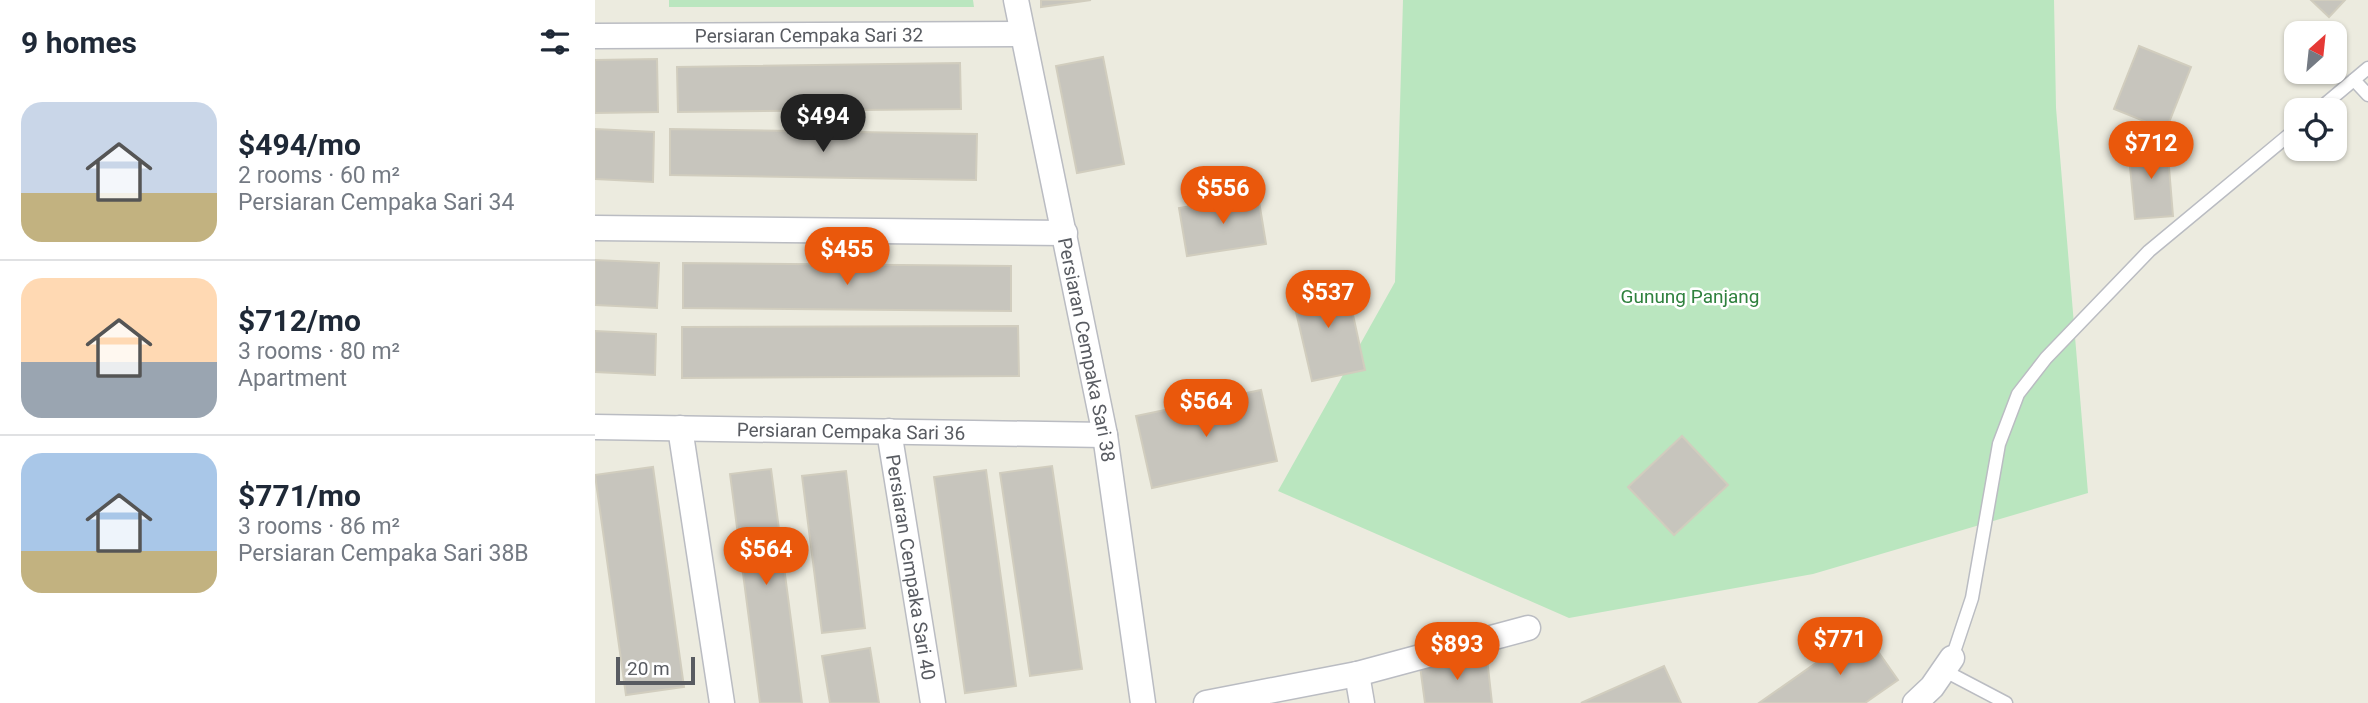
<!DOCTYPE html>
<meta charset="utf-8">
<style>
body{margin:0;font-family:Roboto,sans-serif;background:#f2f2f3;color:#1f2937;height:100vh;display:flex;flex-direction:column;font-size:26px;white-space:nowrap}
*{box-sizing:border-box;margin:0}
p{font-size:23px;color:#747a83}
.icon{flex:none;width:38px;height:38px;fill:none;stroke:currentColor;stroke-width:2;stroke-linecap:round;stroke-linejoin:round}
.map{position:relative;flex:1;overflow:hidden}
.side{display:flex;flex-direction:column;background:#fff;width:595px}
.side>*{flex:none}
.needle{width:46px;rotate:27deg}
.tools{position:absolute;left:1689px;top:21px;display:grid;gap:14px}
.tools a{display:grid;place-items:center;width:63px;height:63px;border-radius:14px;background:#fff;box-shadow:0 2px 5px #0004;font-size:35px}
.scale{position:absolute;left:21px;bottom:18px;width:79px;box-sizing:border-box;padding-left:7px;border:4px solid #585b61;border-top:0;font-size:19px;line-height:24px;white-space:nowrap;color:#585b61;-webkit-text-stroke:5px #fff;paint-order:stroke}
.price{position:absolute;translate:-50% -60px;padding:0 16px;border-radius:24px;background:#ea580c;color:#fff;font-size:23px;line-height:46px;filter:drop-shadow(0 2px 4px #0008)}
.price::after{content:'';position:absolute;left:50%;top:42px;width:21px;height:16px;margin-left:-10px;background:inherit;clip-path:polygon(0 0,100% 0,50% 100%)}
.price.current{background:#222;color:#fff}
ul{padding:0;list-style:none}
li{display:flex;align-items:center;gap:21px;height:175px;padding:0 21px}
li+li{border-top:2px solid #e0e1e3}
li span{display:grid;place-items:center;flex:none;width:196px;height:140px;border-radius:21px;color:#555}
li>.icon{margin-inline-start:auto}
span .icon{width:84px;height:84px;fill:#fffc;stroke-width:1}
li b{font-size:30px}
h2{display:flex;justify-content:space-between;align-items:center;height:84px;padding:0 21px;font-size:30px}
main{display:flex;flex:1;min-height:0}
.map>svg:first-child{display:block}
</style>
<main>
<section class="side">
<h2>9 homes<svg class="icon" aria-label="filters" viewBox="0 0 24 24"><path d="M4 7h16M4 17h16"/><circle cx="9" cy="7" r="2"/><circle cx="15" cy="17" r="2"/></svg></h2>
<ul>
<li><span style="background:linear-gradient(#c9d6e8 65%,#c2b280 0)"><svg class="icon" aria-label="home" viewBox="0 0 24 24"><path d="M3 11l9-7 9 7M6 9v11h12V9"/></svg></span><div><b>$494/mo</b><p>2 rooms · 60 m²</p><p>Persiaran Cempaka Sari 34</p></div></li>
<li><span style="background:linear-gradient(#ffd9b3 60%,#9aa5b1 0)"><svg class="icon" aria-label="home" viewBox="0 0 24 24"><path d="M3 11l9-7 9 7M6 9v11h12V9"/></svg></span><div><b>$712/mo</b><p>3 rooms · 80 m²</p><p>Apartment</p></div></li>
<li><span style="background:linear-gradient(#a9c7e8 70%,#c2b280 0)"><svg class="icon" aria-label="home" viewBox="0 0 24 24"><path d="M3 11l9-7 9 7M6 9v11h12V9"/></svg></span><div><b>$771/mo</b><p>3 rooms · 86 m²</p><p>Persiaran Cempaka Sari 38B</p></div></li>
</ul>
</section>
<div class="map">
<svg width="1773" height="703" viewBox="0 0 1773 703">
<rect width="100%" height="100%" fill="#ecebdf"/>
<!-- green -->
<g fill="#bae6bf">
<path d="M74 0H378L379 7H74Z"/>
<path d="M808 0H1459L1461 108 1493 493 1218 574 974 618 683 491 800 282Z"/>
</g>
<!-- building -->
<g fill="#c7c5bd" stroke="#d1cdbe" stroke-width="2">
<path d="M446 0H496L446 7Z"/>
<path d="M1716 0H1750L1734 17Z"/>
<path d="M1544 46 1596 67 1571 130 1519 109Z"/>
<path d="M508 57 529 164 482 173 461 66Z"/>
<path d="M62 59 63 112 0 113V60Z"/>
<path d="M365 63 366 109 83 112 82 67Z"/>
<path d="M0 129 59 132 58 182 0 179Z"/>
<path d="M75 129 382 134 381 180 75 175Z"/>
<path d="M1572 143 1578 216 1540 219 1533 146Z"/>
<path d="M663 195 671 244 592 256 584 208Z"/>
<path d="M0 260 64 263 62 308 0 305Z"/>
<path d="M88 263 416 266V311L88 308Z"/>
<path d="M750 278 770 370 717 381 696 290Z"/>
<path d="M423 326 424 376 87 378V327Z"/>
<path d="M0 331 61 334 60 375 0 372Z"/>
<path d="M666 390 682 461 557 488 541 416Z"/>
<path d="M1087 436 1133 485 1079 535 1033 487Z"/>
<path d="M457 466 487 669 435 676 405 473Z"/>
<path d="M58 467 89 687 31 695 0 475Z"/>
<path d="M176 469 207 703H165L135 474Z"/>
<path d="M391 470 421 686 370 693 339 477Z"/>
<path d="M251 471 270 628 227 633 207 476Z"/>
<path d="M1268 630 1303 680 1270 703H1164Z"/>
<path d="M275 648 284 703H235L227 656Z"/>
<path d="M892 658 897 703H830L825 666Z"/>
<path d="M1069 666 1086 703H986Z"/>
</g>
<g fill="none" stroke-linecap="round" stroke-linejoin="round">
<defs>
<g id="service">
<path d="M1759 80 1773 95"/>
<path d="M1723 110 1773 68"/>
<path d="M1357 658 1377 598 1404 444 1423 394 1451 358 1554 251 1701 129"/>
<path d="M1350 671 1411 703"/>
</g>
<g id="minor">
<path id="s1" d="M421 0 510 435 548 703"/>
<path id="s2" d="M0 36 427 34"/>
<path d="M0 228 470 233"/>
<path id="s3" d="M0 427 510 435"/>
<path d="M85 428 127 703"/>
<path id="s4" d="M294 431 338 703"/>
<path d="M762 674 767 703"/>
<path d="M611 703 762 674 933 628"/>
<path d="M1320 703 1337 687 1357 658"/>
</g>
</defs>
<!-- service casing -->
<use href="#service" stroke="#babcc2" stroke-width="15"/>
<!-- minor casing -->
<use href="#minor" stroke="#babcc2" stroke-width="27"/>
<!-- service -->
<use href="#service" stroke="#fff" stroke-width="12"/>
<!-- minor -->
<use href="#minor" stroke="#fff" stroke-width="24"/>
</g>
<g text-anchor="middle" dominant-baseline="central" stroke-width="5" stroke-linejoin="round" paint-order="stroke">
<!-- street labels -->
<g font-size="19" fill="#585b61" stroke="#fff">
<text stroke="none"><textPath href="#s2" startOffset="214">Persiaran Cempaka Sari 32</textPath></text>
<text stroke="none"><textPath href="#s1" startOffset="357">Persiaran Cempaka Sari 38</textPath></text>
<text stroke="none"><textPath href="#s3" startOffset="256">Persiaran Cempaka Sari 36</textPath></text>
<text stroke="none"><textPath href="#s4" startOffset="138">Persiaran Cempaka Sari 40</textPath></text>
</g>
<!-- park labels -->
<g font-size="19" fill="#2f813e" stroke="#fff">
<text x="1095" y="296">Gunung Panjang</text>
</g>
</g>
</svg>
<div class="tools">
<a><svg class="needle" viewBox="-14 -14 28 28"><path d="M0-13l5 13h-10z" fill="#e53935"/><path d="M0 13l5-13h-10z" fill="#747a83"/></svg></a>
<a><svg class="icon" aria-label="locate" viewBox="0 0 24 24"><circle cx="12" cy="12" r="6"/><path d="M12 2v4M12 18v4M2 12h4M18 12h4"/></svg></a>
</div>
<div class="scale">20 m</div>
<b class="price current" style="left:228px;top:154px">$494</b>
<b class="price" style="left:1556px;top:181px">$712</b>
<b class="price" style="left:628px;top:226px">$556</b>
<b class="price" style="left:252px;top:287px">$455</b>
<b class="price" style="left:733px;top:330px">$537</b>
<b class="price" style="left:611px;top:439px">$564</b>
<b class="price" style="left:171px;top:587px">$564</b>
<b class="price" style="left:1245px;top:677px">$771</b>
<b class="price" style="left:862px;top:682px">$893</b>
</div>
</main>
